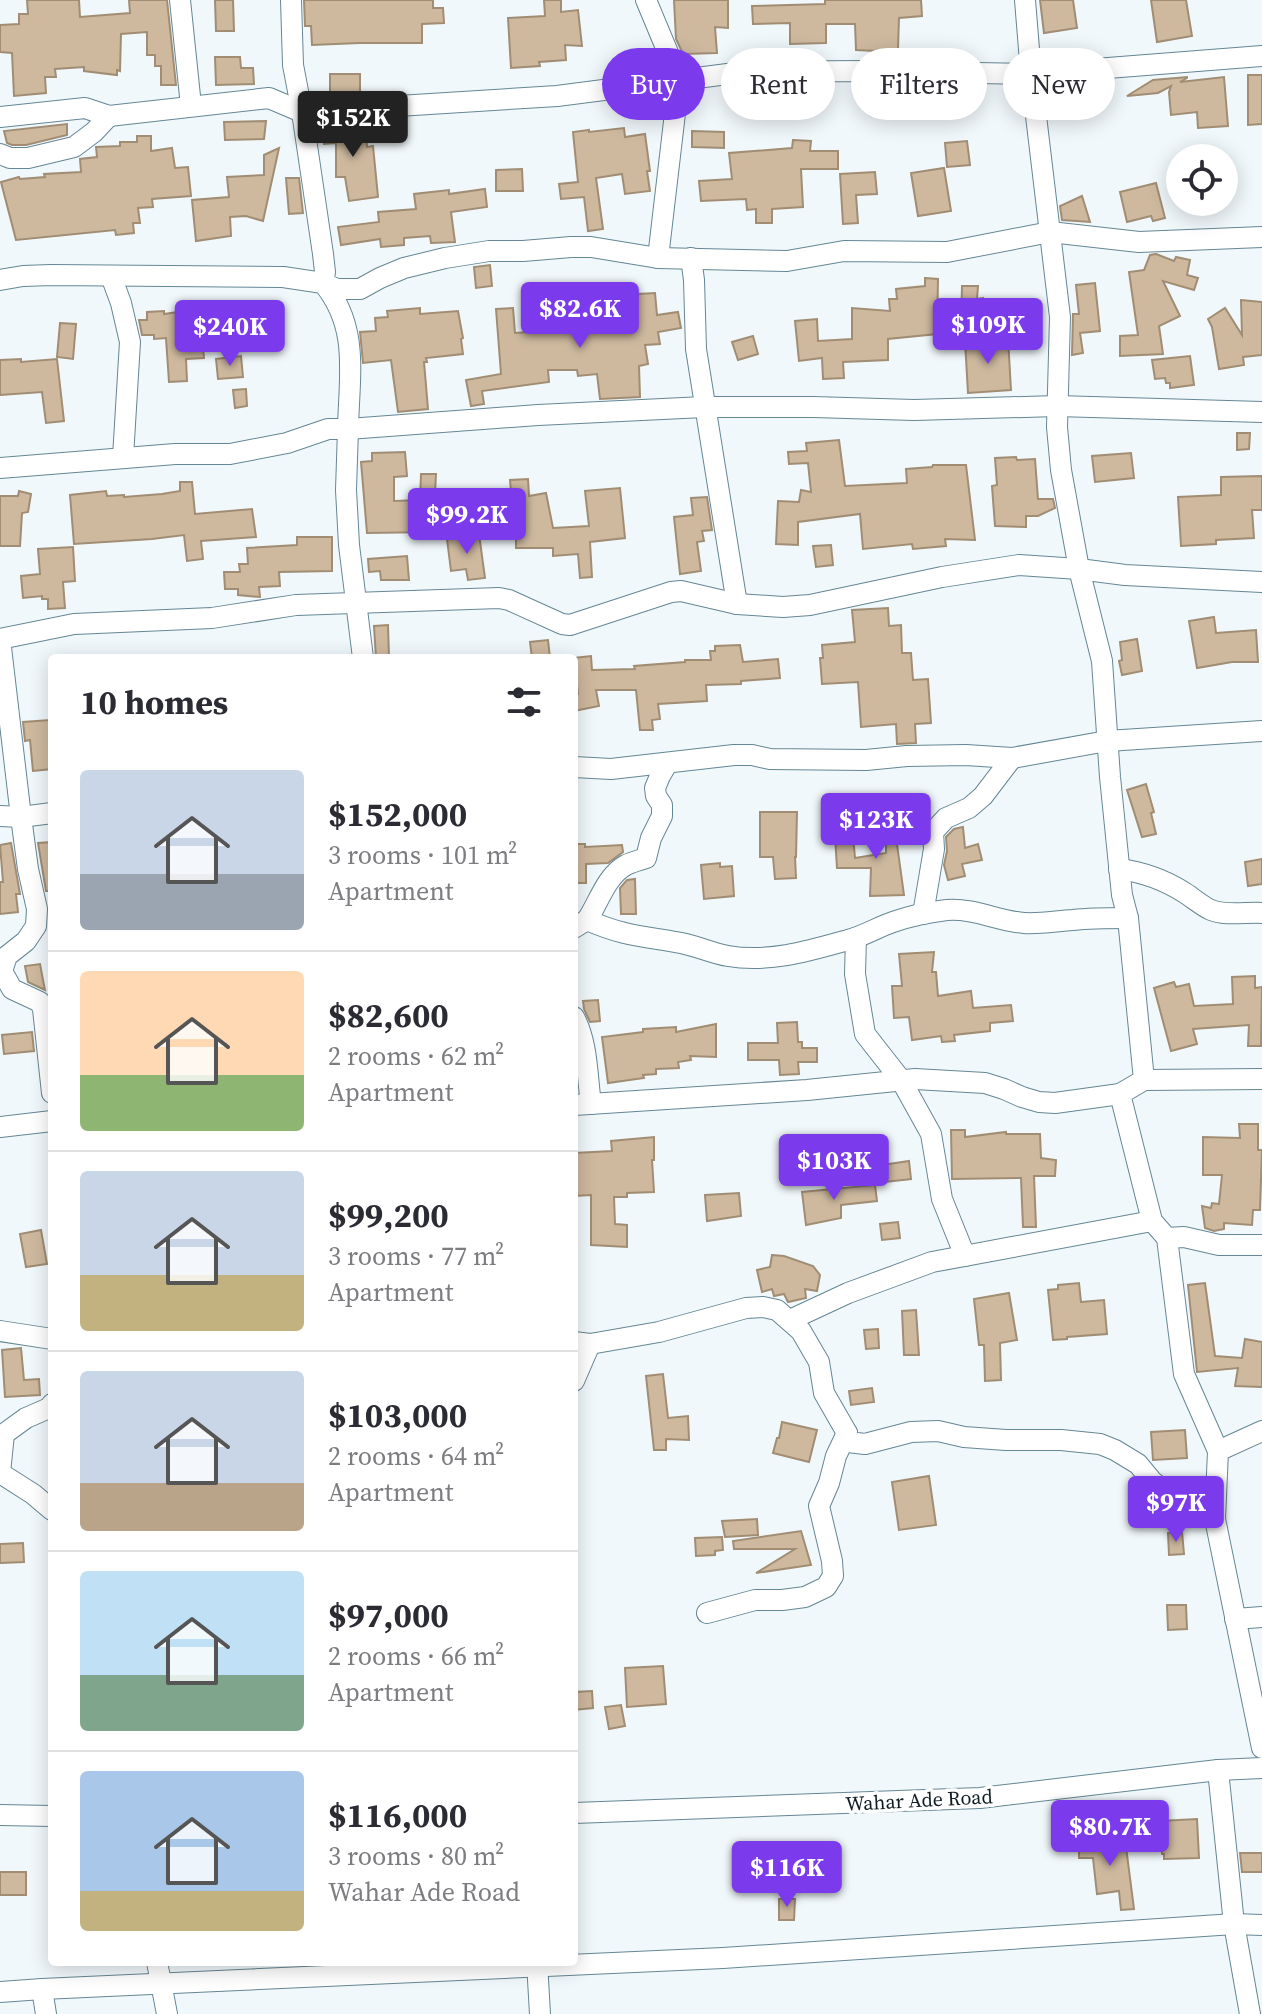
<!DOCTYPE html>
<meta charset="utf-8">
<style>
body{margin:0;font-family:"Source Serif 4",serif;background:#f2f2f3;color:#2b2b33;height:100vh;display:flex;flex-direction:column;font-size:30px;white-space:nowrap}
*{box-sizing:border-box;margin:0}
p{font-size:26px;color:#7c7c81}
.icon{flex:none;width:44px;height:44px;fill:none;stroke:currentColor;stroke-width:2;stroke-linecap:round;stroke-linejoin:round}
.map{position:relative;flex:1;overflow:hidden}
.side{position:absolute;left:48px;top:654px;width:530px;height:1312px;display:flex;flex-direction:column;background:#fff;border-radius:8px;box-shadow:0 4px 20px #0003}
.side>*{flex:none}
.hud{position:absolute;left:602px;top:48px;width:540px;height:72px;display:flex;gap:16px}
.buttons{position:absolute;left:1166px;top:144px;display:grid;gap:16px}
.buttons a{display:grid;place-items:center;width:72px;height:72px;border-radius:50%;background:#fff;box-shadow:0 4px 20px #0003;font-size:40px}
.price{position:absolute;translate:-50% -68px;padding:0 18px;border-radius:8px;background:#7c3aed;color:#fff;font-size:26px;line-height:52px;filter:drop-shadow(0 2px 4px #0008)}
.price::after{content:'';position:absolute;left:50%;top:48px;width:24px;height:18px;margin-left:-12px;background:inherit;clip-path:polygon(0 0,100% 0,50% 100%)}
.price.selected{background:#222;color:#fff}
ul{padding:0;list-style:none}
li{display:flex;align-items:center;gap:24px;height:200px;padding:0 32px}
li+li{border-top:2px solid #e1e1e2}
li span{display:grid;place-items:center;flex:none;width:224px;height:160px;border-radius:8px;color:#555}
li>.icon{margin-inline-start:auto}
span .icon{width:96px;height:96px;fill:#fffc;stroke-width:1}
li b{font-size:34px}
h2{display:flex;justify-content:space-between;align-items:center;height:96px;padding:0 32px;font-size:34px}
.pill{padding:0 28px;border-radius:36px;background:#fff;box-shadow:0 4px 20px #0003;font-size:28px;line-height:72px}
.pill.selected{background:#7c3aed;color:#fff}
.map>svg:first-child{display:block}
</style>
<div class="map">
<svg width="1262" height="2014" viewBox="0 0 1262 2014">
<rect width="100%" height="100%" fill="#f1f8fb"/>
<!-- building -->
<g fill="#ceb99f" stroke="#a08d73" stroke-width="2">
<path d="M27 0H79L80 17 130 13 129 0H167L176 85H161V66H155V55H147V32L121 34 120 71 117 70V75L84 71V67L55 69 56 77H45L46 93 14 96 12 53 0 52V25L19 24V14H28Z"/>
<path d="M215 0H233L234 31H216Z"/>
<path d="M304 0H433V8H443L444 23 422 24V43H360L312 45 311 26H305Z"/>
<path d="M544 0H561V12L578 10 582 46 565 45 566 60 539 62 540 66 511 68 508 18 545 16Z"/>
<path d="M674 0H728V28L715 27 717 53 683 54 676 39Z"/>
<path d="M825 0H921L922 16 899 18 898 49 876 51 856 50 855 24H826V43L790 44V23L753 24 752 6 825 4Z"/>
<path d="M1040 0H1073L1077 28 1044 33Z"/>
<path d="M1151 0H1186L1192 36 1157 42Z"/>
<path d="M215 57H240L241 68H253L254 84 216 85Z"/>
<rect x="330" y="74" width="30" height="21"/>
<path d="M1248 75H1262V124L1248 125Z"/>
<path d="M1187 77V78L1180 82 1224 77 1228 126 1198 128 1197 112 1171 115 1169 92 1171 86 1158 93 1127 96 1153 80Z"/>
<path d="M772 97 794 99 792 115 771 112Z"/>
<path d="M266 121 264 139 225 140 224 122Z"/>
<path d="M365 122 367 147 373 146 378 197 349 201 345 177H336V143L324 144 322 124Z"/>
<path d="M67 124V135L26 145H12L7 143 4 131Z"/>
<path d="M624 128 625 137 645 134 650 171H647L650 191 625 194 622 174 596 178 603 229 588 231 584 197 561 199 559 184 578 182 573 132 589 130V132Z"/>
<path d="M692 131 724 132V148L692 147Z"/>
<path d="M137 136H151V151L172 148 175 168 188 167 191 196 152 199 153 207 138 208 140 223H133L134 233 116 235 115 230 16 240 1 182 19 177 20 179 45 177 44 174 81 172 80 159 97 157 96 147 120 146V142H137Z"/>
<path d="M793 140 811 141 810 151H838V169H801L803 207 772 209V223H756V209L747 210 746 199 701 201 699 181 732 179 729 153 792 148Z"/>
<path d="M967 141 970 165 947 167 945 143Z"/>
<path d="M279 148 263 221 246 216 230 217 231 236 196 241 192 200 229 197 227 177 264 175V155Z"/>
<path d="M944 168 951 211 918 216 911 173Z"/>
<path d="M522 169 523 191H496V170Z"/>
<path d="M875 172 877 194 856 195 858 223 843 224 840 174Z"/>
<path d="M286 178H299L303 213 289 214Z"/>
<path d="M1156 183 1165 218 1153 221 1151 216 1127 222 1120 192Z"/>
<path d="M485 189 487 207 451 212 455 242 431 243 430 236 404 238V245L381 247 380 239 341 245 338 227 379 222 378 212 416 209 414 194 449 190V194Z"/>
<path d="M1082 196 1090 222 1062 220 1060 206Z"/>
<path d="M1156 254 1174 261 1176 257 1190 260 1187 275 1198 278 1194 290 1163 281 1180 316 1159 326 1163 354 1120 356V336L1138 335 1129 272 1144 270 1150 255Z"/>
<path d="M490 265 492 286 476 288 474 267Z"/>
<path d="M925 278 938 279 937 334 888 339V360L843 362 844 378 823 379 822 358 799 361 795 321 817 319 818 341 852 339V308L890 311 889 299H897L896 289 925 286Z"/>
<path d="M1095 283 1100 331 1080 333 1083 353 1072 355 1073 314H1079L1076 285Z"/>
<path d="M962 286H978L977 299 983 298 986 319 961 326Z"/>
<path d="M655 293 657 315 678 312 681 328 658 332 660 344 645 345 648 364 639 366 640 397 600 399 597 374 578 376 577 370H548L549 382 482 391 484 404 471 406 466 380 501 374 496 309 513 308 515 333 608 326 605 303 638 300V294Z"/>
<path d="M1241 300 1262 302V355L1243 357 1244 365 1219 369 1212 327 1208 319 1225 308 1242 335Z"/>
<path d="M420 308V314L458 311 463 338 461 339 463 354 426 358 427 362H424L428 409 398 412 391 360 363 363 360 332 376 331 375 318 388 317 387 311Z"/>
<path d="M199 309 204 358 186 359 187 381 169 382 166 338 154 339V335H142L139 320H147V312L164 311V314Z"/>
<path d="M60 323 76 324 73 359 57 357Z"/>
<path d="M753 336 758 354 738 360 732 342Z"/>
<path d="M1008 338 1011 390 968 393 965 341Z"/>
<path d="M241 356 243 377 218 379 216 359Z"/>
<path d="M1190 356 1194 385 1170 388V383H1166L1165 378 1155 379 1152 360Z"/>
<path d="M21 359V362L57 359 64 421 46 423 42 392 0 395V360Z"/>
<path d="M246 389 247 406 235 408 233 390Z"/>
<path d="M1237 433H1250L1249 449 1237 450Z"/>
<path d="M839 440 845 486 907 483 906 469 932 467 933 465H966L975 540 945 539 946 546 913 549 912 544 863 549 860 514 798 522V545L776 544 778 501 799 502 801 490 811 492 808 463 789 464 788 452 807 451 806 443Z"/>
<path d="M405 452 407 476 394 477V501L420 500 421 474H436L435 494 436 532 367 533 361 462 372 461V453Z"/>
<path d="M1131 453 1134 478 1095 482 1092 456Z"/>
<path d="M1016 457 1017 460 1035 459 1038 499H1053L1055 508 1038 516H1026V527L995 526 992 486 997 485 995 458Z"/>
<path d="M1262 476V510H1252L1254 538 1216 540V544L1181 546 1178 497 1221 495V477Z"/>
<path d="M528 479 529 496 546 493 553 528 589 526 585 491 620 488 625 538 590 542 592 577 580 578 578 554 553 556V548H516V527H514L510 480Z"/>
<path d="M180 482H192L195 514 252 509 256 537 201 541 203 559 187 561 184 535 152 539 74 544 70 495 106 491 107 496 124 495V497L162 494 180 491Z"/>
<path d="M19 491 31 494 28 512 22 513 20 546H0V496H18Z"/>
<path d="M707 497 712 530 702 531 704 541 697 542 701 571 680 574 674 517 693 515 691 498Z"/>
<path d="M479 534 485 578 468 580 466 569 451 571 447 539Z"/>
<path d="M297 537H332V571L279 572 280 586 259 587 260 597 238 595V589H225L224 572H240L239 564H248L247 548 297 545Z"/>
<path d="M831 545 833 565 816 567 813 546Z"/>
<path d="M73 547 75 581 63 582 65 608 48 609V599H42V596L23 598 21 576 40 574 38 549Z"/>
<path d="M407 556 409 580H381L380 571 369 572 368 559Z"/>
<path d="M888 608 889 626 901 625 902 653H911L913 680 928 679 931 723 915 724 916 743 897 744 896 724 861 727 858 682 822 684 820 658H823L822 645 855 642 852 610Z"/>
<path d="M1214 617 1216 633 1256 630 1258 662H1232L1197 668 1189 621Z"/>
<path d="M388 625 389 658H376L374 626Z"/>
<path d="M1137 639 1142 671 1122 675 1119 661 1122 660 1120 642Z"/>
<path d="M548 640 550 658H532L530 642Z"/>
<path d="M740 645 743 662 778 659 780 678 741 681V684L706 685 707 701 658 704 660 719 652 720 653 730H640L636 690H596L599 706 574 711V694H578L574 658 591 656 592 670 635 669 634 666 685 662V660H711L710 651H715V646Z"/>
<path d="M50 720 52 769 33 771 30 740 25 741 23 722Z"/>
<path d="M1146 784 1154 812 1151 813 1156 834 1142 837 1127 790Z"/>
<path d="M760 812H797L796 857H795L796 878 775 879 773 857H760Z"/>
<path d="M886 816 901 817V837H896L904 895 870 896 871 868H837L835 836 853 835 855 858 886 853Z"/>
<path d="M963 827 965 848 978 844 982 860 962 864 965 876 948 880 944 865 947 851 946 837 954 829Z"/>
<path d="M52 842V891H46L38 843Z"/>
<path d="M11 843 20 894H16L18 912 0 914V882H3L0 845Z"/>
<path d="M574 844H585V847L622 845 623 852 608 863 586 864V883H574Z"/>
<path d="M1262 859V884L1248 886 1245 862Z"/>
<path d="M720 863V867L732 866 734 896 704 899 701 865Z"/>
<path d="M635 879 636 914H621L620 888 627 880Z"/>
<path d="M934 952 932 972H936L938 996 971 991 973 1008 1011 1005 1013 1021 990 1023V1031L954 1035 955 1041 942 1042 941 1036 912 1040 909 1017 894 1018 892 986H902L899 954Z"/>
<path d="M40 964 43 980 45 990 28 982 25 966Z"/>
<path d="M1255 976V988L1262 987 1261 1046H1248L1249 1025 1193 1029 1197 1044 1171 1051 1154 988 1174 982 1176 987 1189 984 1194 1006 1233 1004 1232 977Z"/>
<path d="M598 1000 600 1021 590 1022 584 1009 583 1001Z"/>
<path d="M797 1022 798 1042H802V1048H817V1062H798L799 1074 780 1075 779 1060H748V1043H778L777 1023Z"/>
<path d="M716 1024V1057L690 1056 691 1060 678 1062 679 1068 656 1069V1074L643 1075 644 1078 608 1083 602 1037 643 1032V1029L676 1027V1032Z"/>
<path d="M32 1032 34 1051 4 1054 2 1035Z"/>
<path d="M1239 1124H1258V1150H1262L1260 1210H1253L1252 1225 1224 1223V1229L1214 1231 1205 1228 1202 1206 1211 1208 1212 1203 1219 1204 1222 1175H1203V1137L1240 1138Z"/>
<path d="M951 1130H965V1137L1006 1132V1134H1040L1041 1158 1056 1160 1055 1176H1034L1036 1227H1023L1021 1178 952 1179Z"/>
<path d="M654 1137V1160H652L654 1192 627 1193V1197H614L615 1224 627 1225V1247L591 1245V1195L574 1196V1153L612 1151 611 1141Z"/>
<path d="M909 1161 911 1179 876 1183 875 1166Z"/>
<path d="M875 1185 877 1201 841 1205V1218L806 1225 802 1192Z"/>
<path d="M739 1193 741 1216 707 1221 705 1195Z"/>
<path d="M898 1222 900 1238 882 1240 880 1224Z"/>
<path d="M41 1230 47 1264 26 1267 20 1234Z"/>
<path d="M772 1255 784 1256 813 1266 820 1275 817 1291 805 1289 806 1298 788 1302 784 1294 774 1296 772 1289 762 1292 757 1270 770 1267Z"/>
<path d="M1079 1283 1081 1302 1104 1300 1107 1334 1067 1337V1339L1053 1340 1048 1290 1058 1289V1285Z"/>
<path d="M1205 1283 1215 1356 1242 1358 1245 1339 1262 1342V1387L1235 1386 1238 1368 1197 1372 1188 1285Z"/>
<path d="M1009 1293 1017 1340 1000 1343 1001 1380 985 1381 984 1345H979L974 1299Z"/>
<path d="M916 1310 919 1355H904L902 1311Z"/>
<path d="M878 1329 879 1348 866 1349 864 1330Z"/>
<path d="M21 1348 24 1380 39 1379 40 1395 5 1397 2 1350Z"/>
<path d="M663 1374 668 1418 688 1416 689 1440 666 1439V1450H654L646 1376Z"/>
<path d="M872 1388 874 1402 851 1405 849 1391Z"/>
<path d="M782 1422 817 1430 809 1462 773 1453 777 1438H779Z"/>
<path d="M1185 1430 1187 1458 1153 1460 1151 1432Z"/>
<path d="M929 1476 936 1525 899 1530 892 1482Z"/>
<path d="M757 1519 758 1535 725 1537 722 1521Z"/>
<path d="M801 1531 811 1565 756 1573 795 1549H734L733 1541Z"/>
<path d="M1182 1532 1184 1554 1169 1555 1168 1533Z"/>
<path d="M722 1537 723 1550 715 1551V1555L696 1556 695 1538Z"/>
<path d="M23 1543 24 1562 0 1563V1544Z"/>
<path d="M1167 1605H1186L1187 1629 1168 1630Z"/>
<path d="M663 1666 666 1704 627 1707 625 1668Z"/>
<path d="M592 1691 593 1708 574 1710V1692Z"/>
<path d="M621 1705 625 1726 609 1729 605 1707Z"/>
<path d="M1197 1819 1199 1858 1164 1859V1854H1162L1160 1821Z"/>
<path d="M1112 1838V1841L1125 1839 1134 1909 1121 1910 1119 1891 1097 1894 1093 1858H1079V1841Z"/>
<path d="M1240 1853H1262V1872H1242Z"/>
<rect x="0" y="1872" width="26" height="23"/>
<path d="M779 1899H795L794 1920H779Z"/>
</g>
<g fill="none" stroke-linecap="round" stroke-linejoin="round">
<defs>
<g id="minor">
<path d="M180 0 191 106"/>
<path d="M291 0 293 65 302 112 323 254 325 272 323 283 337 289H360L380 278 404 268 445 258 489 251H523L571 247H591L658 258 787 261 844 251 947 252 1050 232 1139 242 1262 237"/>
<path d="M646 0 679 79 658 258"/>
<path d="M1025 0 1031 74 1060 317 1057 427 1061 470 1079 569 1102 661 1110 777 1122 895 1128 918 1144 1080 1120 1094 1152 1221 1167 1238 1184 1374 1218 1451 1215 1519 1262 1748"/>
<path d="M0 117 85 108 109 116 269 98 302 112 557 96 743 72 864 71 1031 74 1262 56"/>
<path d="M0 154 10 158H28L74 147 94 132 109 116"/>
<path d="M691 258 694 280 696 349 737 604"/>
<path d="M111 276 121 303 130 342 123 457"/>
<path d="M0 280 23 276 51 275 283 277 323 283C360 327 349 376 348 429L538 415 704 407H813L914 410 1057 406 1262 412"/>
<path d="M0 468 175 454H230L287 443 328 429H348L346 490 349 545 363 658"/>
<path d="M0 639 74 624 212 618 296 605 499 598 509 600 562 624 570 625 671 592 681 591 737 604 783 607 810 605 942 577 1019 565 1079 569 1125 575 1262 582"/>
<path d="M574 767 611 769 734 755H752L770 759 866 760 907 756 966 755 1012 758 1107 741 1262 731"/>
<path d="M0 816 21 817 52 813"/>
<path d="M1119 869C1142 872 1165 880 1185 893 1193 898 1202 906 1211 910 1225 916 1247 912 1262 913"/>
<path d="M923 914 934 849 933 832 946 818 969 808 983 796 1012 758"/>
<path d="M587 920C599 902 606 876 626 865 632 862 640 860 646 858L651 838 662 816V805L656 796 655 788 660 776 667 764"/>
<path d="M574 928 587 920C621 935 640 936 675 942 693 944 710 953 728 956 769 963 809 951 848 940 864 936 878 927 893 922 910 916 929 912 947 910 974 908 998 921 1024 923 1041 924 1056 921 1073 920 1091 918 1109 918 1128 918"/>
<path d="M856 938 855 974 865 1034 901 1080 931 1134 942 1199 965 1256"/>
<path d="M0 971H2L7 956 26 941 36 926 37 909 28 869 21 817 0 639"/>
<path d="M2 971 12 989 40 1002 43 1009 52 1093"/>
<path d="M574 1017C588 1043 587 1076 591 1104"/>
<path d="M1144 1080 1262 1079"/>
<path d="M574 1105 807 1090 915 1079 985 1083 1004 1089 1022 1097 1039 1102 1055 1103 1120 1094"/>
<path d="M0 1127 52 1121"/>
<path d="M1167 1238 1184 1237 1219 1245H1262"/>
<path d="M790 1320 848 1293 932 1262 1152 1221"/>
<path d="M0 1331 52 1339"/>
<path d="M574 1342 590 1344 659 1332 746 1308 763 1307 777 1310 801 1331 819 1362 824 1393 847 1433 848 1442 865 1444 911 1432 938 1431 964 1437 1006 1440H1061L1100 1444 1115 1450 1138 1464 1152 1481 1172 1497 1215 1519"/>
<path d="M574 1381 590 1344"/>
<path d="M1218 1451 1262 1431"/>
<path d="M0 1473 4 1434 26 1418 49 1408 52 1404"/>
<path d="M0 1473 33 1494 52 1510"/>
<path d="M707 1613 755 1600H782L805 1597 826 1587 833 1576 832 1561 819 1506 829 1483 836 1456 847 1433"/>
<path d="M1235 1619 1262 1617"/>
<path d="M1218 1770 1234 1924 1250 2014"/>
<path d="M574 1813 980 1798 1218 1770 1262 1768"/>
<path d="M0 1815 52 1816"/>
<path d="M157 1962 167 2014"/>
<path d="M537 1962 540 2014"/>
<path d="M0 1992 42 1989"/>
<path d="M46 2014 42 1989 723 1958 1234 1924 1262 1925"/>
</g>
</defs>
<!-- minor casing -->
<use href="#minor" stroke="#658694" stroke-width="22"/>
<!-- minor -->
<use href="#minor" stroke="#fff" stroke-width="20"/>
</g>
<g text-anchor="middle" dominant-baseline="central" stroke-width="7" stroke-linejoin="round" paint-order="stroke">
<!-- street labels -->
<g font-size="20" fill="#0e1c21" stroke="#fff">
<text transform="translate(919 1800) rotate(-3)">Wahar Ade Road</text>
</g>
</g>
</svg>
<div class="buttons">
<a><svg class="icon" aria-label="locate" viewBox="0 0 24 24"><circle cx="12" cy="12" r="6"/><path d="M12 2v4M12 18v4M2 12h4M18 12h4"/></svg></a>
</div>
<b class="price selected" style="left:353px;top:159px">$152K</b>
<b class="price" style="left:580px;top:350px">$82.6K</b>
<b class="price" style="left:988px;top:366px">$109K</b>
<b class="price" style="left:230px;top:368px">$240K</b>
<b class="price" style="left:467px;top:556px">$99.2K</b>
<b class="price" style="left:876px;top:861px">$123K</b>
<b class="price" style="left:834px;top:1202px">$103K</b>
<b class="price" style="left:1176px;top:1544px">$97K</b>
<b class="price" style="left:1110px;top:1868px">$80.7K</b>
<b class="price" style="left:787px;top:1909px">$116K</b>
<div class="hud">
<a class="pill selected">Buy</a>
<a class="pill">Rent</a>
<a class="pill">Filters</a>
<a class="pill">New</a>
</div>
<section class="side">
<h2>10 homes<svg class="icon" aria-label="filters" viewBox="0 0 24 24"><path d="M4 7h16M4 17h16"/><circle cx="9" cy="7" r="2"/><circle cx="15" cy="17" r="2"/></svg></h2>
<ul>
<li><span style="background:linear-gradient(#c9d6e8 65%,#9aa5b1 0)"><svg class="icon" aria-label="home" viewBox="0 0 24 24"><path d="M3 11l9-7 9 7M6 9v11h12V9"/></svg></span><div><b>$152,000</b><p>3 rooms · 101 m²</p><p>Apartment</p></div></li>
<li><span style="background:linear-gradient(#ffd9b3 65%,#8fb573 0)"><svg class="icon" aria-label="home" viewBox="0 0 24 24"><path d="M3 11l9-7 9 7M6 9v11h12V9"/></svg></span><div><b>$82,600</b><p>2 rooms · 62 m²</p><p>Apartment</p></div></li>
<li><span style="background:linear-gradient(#c9d6e8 65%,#c2b280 0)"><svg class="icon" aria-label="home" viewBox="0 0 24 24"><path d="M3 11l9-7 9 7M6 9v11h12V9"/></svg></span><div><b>$99,200</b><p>3 rooms · 77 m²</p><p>Apartment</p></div></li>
<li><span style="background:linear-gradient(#c9d6e8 70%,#b9a48a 0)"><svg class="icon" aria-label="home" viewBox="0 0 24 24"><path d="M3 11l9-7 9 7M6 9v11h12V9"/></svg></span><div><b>$103,000</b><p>2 rooms · 64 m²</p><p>Apartment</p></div></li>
<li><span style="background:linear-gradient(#bfe0f5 65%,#7fa58c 0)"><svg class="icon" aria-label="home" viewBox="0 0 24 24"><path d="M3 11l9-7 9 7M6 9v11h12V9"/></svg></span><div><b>$97,000</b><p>2 rooms · 66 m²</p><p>Apartment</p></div></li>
<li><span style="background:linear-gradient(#a9c7e8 75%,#c2b280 0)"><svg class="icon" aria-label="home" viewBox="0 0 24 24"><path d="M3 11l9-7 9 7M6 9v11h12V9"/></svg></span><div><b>$116,000</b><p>3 rooms · 80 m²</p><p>Wahar Ade Road</p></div></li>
</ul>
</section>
</div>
